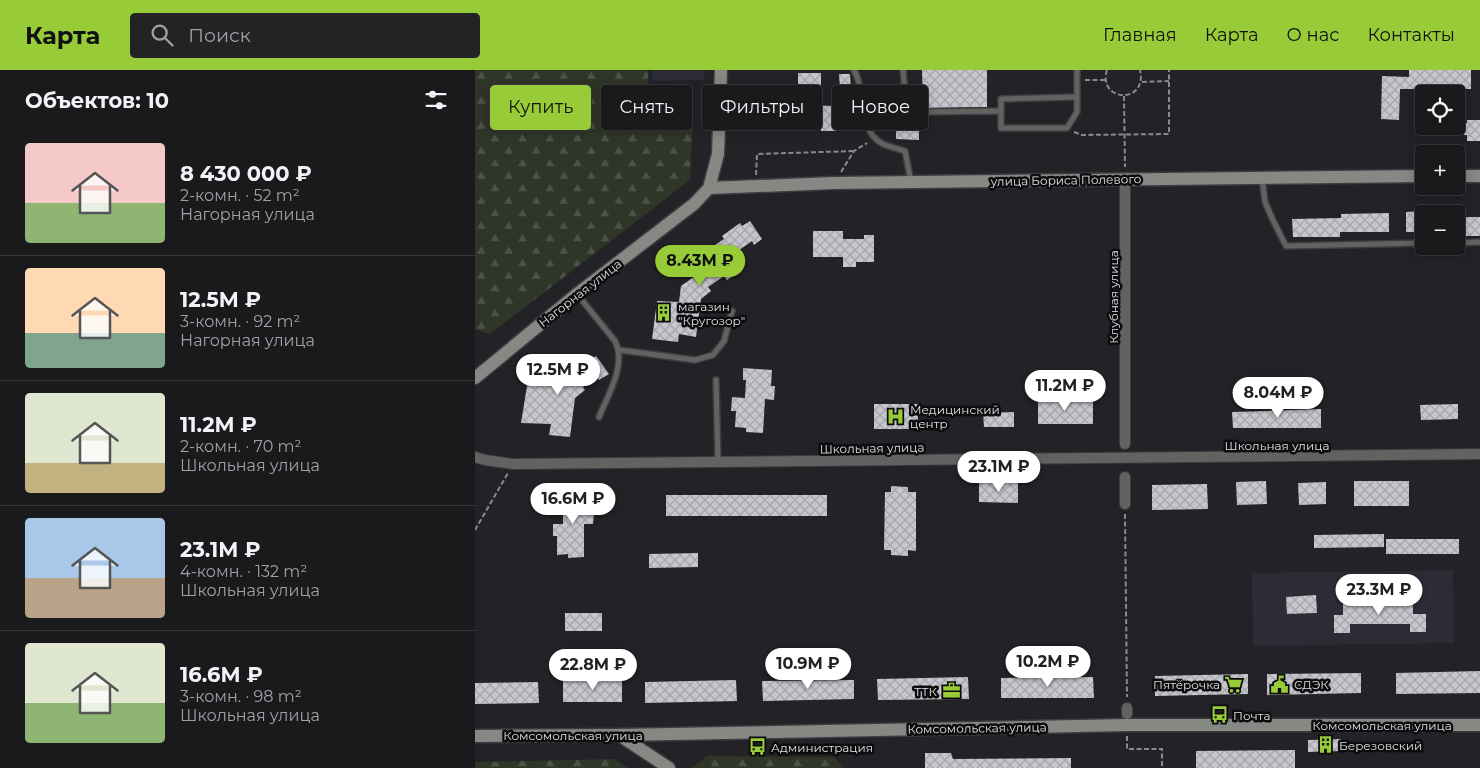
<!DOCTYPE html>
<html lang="ru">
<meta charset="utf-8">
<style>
body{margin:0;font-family:Montserrat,sans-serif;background:#232326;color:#f1f3f6;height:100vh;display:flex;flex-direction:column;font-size:19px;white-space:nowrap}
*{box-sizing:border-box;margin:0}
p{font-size:16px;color:#9fa1a4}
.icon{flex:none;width:28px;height:28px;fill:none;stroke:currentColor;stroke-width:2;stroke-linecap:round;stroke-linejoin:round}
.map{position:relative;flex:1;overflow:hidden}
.drawer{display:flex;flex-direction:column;background:#1a1a1d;width:475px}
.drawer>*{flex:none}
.hud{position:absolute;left:15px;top:15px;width:475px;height:45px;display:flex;gap:10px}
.tools{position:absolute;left:940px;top:15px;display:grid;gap:10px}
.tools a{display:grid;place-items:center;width:50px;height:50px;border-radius:5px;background:#1a1a1d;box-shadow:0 2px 12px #0003,0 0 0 1px #38383b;font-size:25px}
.price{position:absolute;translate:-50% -42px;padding:0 11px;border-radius:18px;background:#fff;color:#222;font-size:16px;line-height:32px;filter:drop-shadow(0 1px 2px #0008)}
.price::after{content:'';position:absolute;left:50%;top:30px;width:15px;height:11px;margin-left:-8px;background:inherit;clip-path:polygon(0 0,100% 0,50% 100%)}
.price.on{background:#97cc38;color:#111}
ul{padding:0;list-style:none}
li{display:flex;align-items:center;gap:15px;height:125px;padding:0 25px}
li+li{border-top:1px solid #38383b}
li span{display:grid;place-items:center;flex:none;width:140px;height:100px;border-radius:5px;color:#555}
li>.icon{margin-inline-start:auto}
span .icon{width:60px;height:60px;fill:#fffc;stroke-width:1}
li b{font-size:21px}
h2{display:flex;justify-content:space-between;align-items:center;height:60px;padding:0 25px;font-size:21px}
.chip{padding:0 18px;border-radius:5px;background:#1a1a1d;box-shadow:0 2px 12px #0003,0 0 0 1px #38383b;font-size:18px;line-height:45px}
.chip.on{background:#97cc38;color:#111}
header{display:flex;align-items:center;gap:30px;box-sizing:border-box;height:70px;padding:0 25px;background:#97cc38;color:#111}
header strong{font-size:24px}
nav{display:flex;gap:28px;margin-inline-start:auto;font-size:18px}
.search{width:350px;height:45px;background:#232326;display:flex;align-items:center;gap:12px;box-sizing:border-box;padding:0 18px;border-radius:5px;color:#9fa1a4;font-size:19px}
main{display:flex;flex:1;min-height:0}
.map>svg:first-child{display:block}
</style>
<header>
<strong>Карта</strong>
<div class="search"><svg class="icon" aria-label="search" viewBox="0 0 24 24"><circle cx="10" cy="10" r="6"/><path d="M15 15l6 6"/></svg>Поиск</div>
<nav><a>Главная</a><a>Карта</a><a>О нас</a><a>Контакты</a></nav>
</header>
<main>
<section class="drawer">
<h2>Объектов: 10<svg class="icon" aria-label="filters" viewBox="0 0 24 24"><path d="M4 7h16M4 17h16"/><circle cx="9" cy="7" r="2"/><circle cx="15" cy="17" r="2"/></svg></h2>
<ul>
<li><span style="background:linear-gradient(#f6c9c9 60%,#8fb573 0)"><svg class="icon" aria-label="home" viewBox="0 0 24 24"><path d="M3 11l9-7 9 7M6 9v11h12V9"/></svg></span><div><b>8 430 000 ₽</b><p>2-комн. · 52 m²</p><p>Нагорная улица</p></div></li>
<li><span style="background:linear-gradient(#ffd9b3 65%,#7fa58c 0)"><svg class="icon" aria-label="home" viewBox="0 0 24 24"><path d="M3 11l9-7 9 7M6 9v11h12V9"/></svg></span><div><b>12.5M ₽</b><p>3-комн. · 92 m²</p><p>Нагорная улица</p></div></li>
<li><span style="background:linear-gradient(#dfe7d0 70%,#c2b280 0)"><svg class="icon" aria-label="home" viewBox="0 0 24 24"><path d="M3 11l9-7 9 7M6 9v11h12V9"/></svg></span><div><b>11.2M ₽</b><p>2-комн. · 70 m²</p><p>Школьная улица</p></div></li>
<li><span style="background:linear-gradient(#a9c7e8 60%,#b9a48a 0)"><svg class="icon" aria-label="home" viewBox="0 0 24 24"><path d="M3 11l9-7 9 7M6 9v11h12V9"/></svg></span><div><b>23.1M ₽</b><p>4-комн. · 132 m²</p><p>Школьная улица</p></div></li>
<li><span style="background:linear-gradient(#dfe7d0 60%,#8fb573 0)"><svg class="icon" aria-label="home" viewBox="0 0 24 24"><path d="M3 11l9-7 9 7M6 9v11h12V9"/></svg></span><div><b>16.6M ₽</b><p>3-комн. · 98 m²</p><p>Школьная улица</p></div></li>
</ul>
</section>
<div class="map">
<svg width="1005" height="698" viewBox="0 0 1005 698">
<defs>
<pattern id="forest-firs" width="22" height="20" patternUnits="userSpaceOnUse" patternTransform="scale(1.25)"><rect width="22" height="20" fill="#2f3527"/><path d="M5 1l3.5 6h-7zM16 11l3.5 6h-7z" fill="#4d5246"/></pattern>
<pattern id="building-cross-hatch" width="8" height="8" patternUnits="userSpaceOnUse" patternTransform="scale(1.25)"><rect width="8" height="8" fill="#c6c6cd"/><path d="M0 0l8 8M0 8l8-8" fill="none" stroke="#a5a5ab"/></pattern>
</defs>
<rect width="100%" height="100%" fill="#222227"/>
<!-- built -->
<g fill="#2c2c36">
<path d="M178 0H229V10L177 11Z"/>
<path d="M978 500 979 573 778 576 777 503Z"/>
</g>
<!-- forest -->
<g fill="url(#forest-firs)">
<path d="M0 0H173L174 21 218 47 215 110 15 264 0 259Z"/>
<path d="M232 686 359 687 369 698H216Z"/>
<path d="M139 689 153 698H0V692Z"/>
</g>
<!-- building -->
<g fill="url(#building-cross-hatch)">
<path d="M447 0H512V37L448 38Z"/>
<path d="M934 0H996V19H925L924 50 906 49 907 6 934 7Z"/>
<rect x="323" y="3" width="23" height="17"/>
<path d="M364 4H375L376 19H365Z"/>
<path d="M294 35 372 36V61H346V56L322 57V61H294Z"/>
<path d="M992 50H1005V71H992V65H976V56H981V53H992Z"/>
<path d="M421 51H444V70L421 69Z"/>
<path d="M949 141V162H931V142Z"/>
<path d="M914 143V162H865V167H818L817 149 866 148V144Z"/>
<rect x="981" y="147" width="24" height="19"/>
<path d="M275 151 287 169 279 175 277 171 260 183 263 186 252 194 259 205 252 210 249 206 233 217 236 221 226 229 221 267 204 264 203 272 177 269 182 231 204 232 206 216 220 206 218 203 246 184 240 175 249 169 247 166 265 153 267 156Z"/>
<path d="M338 161H368V169H389V165H399V192H381V197H368V187H338Z"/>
<path d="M121 286 134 304 124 310 122 307 108 317 110 320 100 328 95 367 74 365 76 354 46 353 52 316 55 309 71 297 83 310 111 290 112 293Z"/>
<path d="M268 298 297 300 296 316H300L299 330 290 329 288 363 271 362V358L260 357 261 341H256L257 327 270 328 271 310H268Z"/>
<rect x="563" y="329" width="55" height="25"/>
<rect x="399" y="334" width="44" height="25"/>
<path d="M983 334V349L946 350 945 335Z"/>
<path d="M846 339V358H758L757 342Z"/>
<path d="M539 342V357H509L508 343Z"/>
<path d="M791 411 792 434 762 435 761 412Z"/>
<rect x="879" y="411" width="55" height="25"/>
<path d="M851 412V434L824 435 823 413Z"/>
<path d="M504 413H543V433L504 432Z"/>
<path d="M732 414 733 439 677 440V415Z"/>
<path d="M416 416 433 417V422H441V481L433 480V486L416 485V480H409L410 422H416Z"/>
<path d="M88 423 114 424V443H119L118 454H109V487L93 488V484L82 485V466H78V454H88Z"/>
<rect x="191" y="425" width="161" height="21"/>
<path d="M909 464V477L839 478V465Z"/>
<rect x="911" y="469" width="73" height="15"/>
<path d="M223 483V497L174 498V484Z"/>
<path d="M841 525 842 543 812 544 811 527Z"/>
<path d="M938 532V544H951V562H935V554H875V563H859V545H868V533Z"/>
<rect x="90" y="543" width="37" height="18"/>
<path d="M1005 601V623L921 624V603Z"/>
<path d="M886 603V623L792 625V604Z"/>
<path d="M773 604V624L680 626V606Z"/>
<path d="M493 607 494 629 403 630 402 609Z"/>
<path d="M618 607 619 628H526V608Z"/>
<path d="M261 610 262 631 170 633V612Z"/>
<path d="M379 610V629L288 631 287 611Z"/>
<rect x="88" y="611" width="59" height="21"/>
<path d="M63 612 64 633 0 634V613Z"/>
<path d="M866 669V681L833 682V670Z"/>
<path d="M820 680V698H721V681Z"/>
<path d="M450 683H476L478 689 596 688V698H450Z"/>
</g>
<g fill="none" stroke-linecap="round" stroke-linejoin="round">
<defs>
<g id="lane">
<path d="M379 0C392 22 381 60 408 74 415 77 423 79 430 81L436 112"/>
<path d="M428 0 431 34 444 42 526 41V58H592L602 42V0"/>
<path d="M526 41V29L602 27"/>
<path d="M787 108 790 132 797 148 811 176 949 173"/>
<path d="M981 173 1005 172"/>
<path d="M102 224 140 271C152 294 133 325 124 347"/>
<path d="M145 280 220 290 238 285 249 271 257 241"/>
<path d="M241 310 243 392"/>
</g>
<g id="street">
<path d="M650 374V109"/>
<path d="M0 387 10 390 38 394 1005 384"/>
<path d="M650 407V434"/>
<path d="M652 638V644"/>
</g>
<g id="secondary">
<path d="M981 106H1005"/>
<path d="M234 118 359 113 949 106"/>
<path d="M0 308 102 224 219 134 234 118 243 84 246 0"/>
<path d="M144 665 194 698"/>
<path d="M0 666 144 665 652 655H1005"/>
</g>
</defs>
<!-- lane casing -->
<use href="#lane" stroke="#3d3c41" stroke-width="8"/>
<!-- street casing -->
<use href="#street" stroke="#3d3c41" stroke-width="12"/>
<!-- secondary casing -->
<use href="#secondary" stroke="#3d3c41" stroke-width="15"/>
<!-- path -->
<g stroke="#8a8a8e" stroke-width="2" stroke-dasharray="5 2.5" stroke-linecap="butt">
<path d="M632 0C622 32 673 35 665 0"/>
<path d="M610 10H630"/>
<path d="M667 12 694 11"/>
<path d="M649 26 650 97"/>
<path d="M405 61 423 34"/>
<path d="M599 62 607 65 694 64V0"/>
<path d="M366 102 379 81 392 73"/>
<path d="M281 105 282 84 379 81"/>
<path d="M650 444 652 627"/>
<path d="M0 460 33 403"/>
<path d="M652 666V679H687V698"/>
</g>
<!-- lane -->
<use href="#lane" stroke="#626361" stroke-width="5"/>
<!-- street -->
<use href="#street" stroke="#626361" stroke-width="10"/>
<!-- secondary -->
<use href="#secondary" stroke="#868884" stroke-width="12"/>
</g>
<!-- icons -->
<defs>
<symbol id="building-bare" viewBox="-9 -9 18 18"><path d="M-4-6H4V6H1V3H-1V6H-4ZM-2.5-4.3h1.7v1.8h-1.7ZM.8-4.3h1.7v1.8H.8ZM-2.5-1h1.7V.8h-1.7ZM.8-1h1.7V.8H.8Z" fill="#97cc38" stroke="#0c0c0e" stroke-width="2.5" paint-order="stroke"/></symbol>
<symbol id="hospital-bare" viewBox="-9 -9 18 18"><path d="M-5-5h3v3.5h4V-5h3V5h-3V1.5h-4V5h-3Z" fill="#97cc38" stroke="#0c0c0e" stroke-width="2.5" paint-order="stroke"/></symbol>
<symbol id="supermarket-bare" viewBox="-9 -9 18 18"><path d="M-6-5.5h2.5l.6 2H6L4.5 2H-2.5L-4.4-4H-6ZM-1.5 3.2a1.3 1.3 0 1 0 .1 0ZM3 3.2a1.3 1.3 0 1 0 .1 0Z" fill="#97cc38" stroke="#0c0c0e" stroke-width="2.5" paint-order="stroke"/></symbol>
<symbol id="civic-bare" viewBox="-9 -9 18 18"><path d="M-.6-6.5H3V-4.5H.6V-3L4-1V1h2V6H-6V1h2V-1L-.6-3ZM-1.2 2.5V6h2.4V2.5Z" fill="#97cc38" stroke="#0c0c0e" stroke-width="2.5" paint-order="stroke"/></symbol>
<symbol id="office-bare" viewBox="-9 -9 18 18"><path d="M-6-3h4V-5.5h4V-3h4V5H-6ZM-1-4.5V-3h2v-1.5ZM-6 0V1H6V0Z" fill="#97cc38" stroke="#0c0c0e" stroke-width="2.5" paint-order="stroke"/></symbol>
<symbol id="bus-bare" viewBox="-9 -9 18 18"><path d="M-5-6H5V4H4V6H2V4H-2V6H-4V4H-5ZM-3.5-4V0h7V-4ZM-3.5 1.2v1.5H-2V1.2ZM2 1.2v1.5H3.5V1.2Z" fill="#97cc38" stroke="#0c0c0e" stroke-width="2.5" paint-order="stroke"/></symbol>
</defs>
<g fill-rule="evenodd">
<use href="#building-bare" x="176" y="230" width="25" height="25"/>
<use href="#hospital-bare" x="408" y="334" width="25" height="25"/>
<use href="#supermarket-bare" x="746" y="602" width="25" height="25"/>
<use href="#civic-bare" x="792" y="602" width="25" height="25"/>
<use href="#office-bare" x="464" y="608" width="25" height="25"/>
<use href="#bus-bare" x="732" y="632" width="25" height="25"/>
<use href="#building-bare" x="838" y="662" width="25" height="25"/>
<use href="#bus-bare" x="270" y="664" width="25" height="25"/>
</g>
<g text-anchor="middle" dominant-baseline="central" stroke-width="5" stroke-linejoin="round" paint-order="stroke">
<!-- street labels -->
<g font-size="12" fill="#e0dfe3" stroke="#0c0c0e">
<text transform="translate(591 110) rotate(-1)">улица Бориса Полевого</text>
<text transform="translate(105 223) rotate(-38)">Нагорная улица</text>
<text transform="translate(638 227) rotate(-90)">Клубная улица</text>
<text x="802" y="375">Школьная улица</text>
<text transform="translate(397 378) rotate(-1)">Школьная улица</text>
<text x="907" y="655">Комсомольская улица</text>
<text transform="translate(502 658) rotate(-1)">Комсомольская улица</text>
<text x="98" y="665">Комсомольская улица</text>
</g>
<!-- poi labels -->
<g font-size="12" fill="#e0dfe3" stroke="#0c0c0e" text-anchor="start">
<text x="203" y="236">магазин<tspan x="203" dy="14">"Кругозор"</tspan></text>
<text x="435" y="339">Медицинский<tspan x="435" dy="14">центр</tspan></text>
<text x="745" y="614" text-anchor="end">Пятёрочка</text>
<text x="819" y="614">СДЭК</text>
<text x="462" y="621" text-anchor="end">ТТК</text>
<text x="758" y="645">Почта</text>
<text x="864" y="675">Березовский</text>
<text x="296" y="677">Администрация</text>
</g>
</g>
</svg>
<div class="tools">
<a><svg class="icon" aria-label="locate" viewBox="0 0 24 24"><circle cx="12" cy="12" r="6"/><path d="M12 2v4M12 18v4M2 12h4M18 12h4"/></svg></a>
<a>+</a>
<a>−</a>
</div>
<b class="price on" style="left:225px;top:217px">8.43M ₽</b>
<b class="price" style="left:83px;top:326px">12.5M ₽</b>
<b class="price" style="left:590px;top:342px">11.2M ₽</b>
<b class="price" style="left:803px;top:349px">8.04M ₽</b>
<b class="price" style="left:524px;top:423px">23.1M ₽</b>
<b class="price" style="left:98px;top:455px">16.6M ₽</b>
<b class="price" style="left:904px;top:546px">23.3M ₽</b>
<b class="price" style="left:573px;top:618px">10.2M ₽</b>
<b class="price" style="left:333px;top:620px">10.9M ₽</b>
<b class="price" style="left:118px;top:621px">22.8M ₽</b>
<div class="hud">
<a class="chip on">Купить</a>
<a class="chip">Снять</a>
<a class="chip">Фильтры</a>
<a class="chip">Новое</a>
</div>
</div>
</main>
